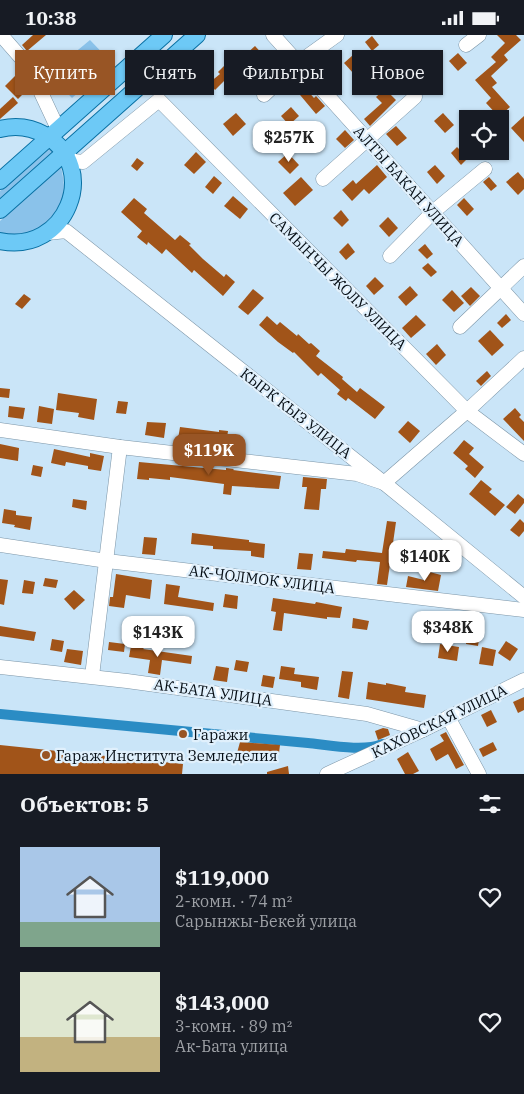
<!DOCTYPE html>
<html lang="ru">
<meta charset="utf-8">
<style>
body{margin:0;font-family:"IBM Plex Serif",serif;background:#242831;color:#f1f3f6;height:100vh;display:flex;flex-direction:column;font-size:19px;white-space:nowrap}
*{box-sizing:border-box;margin:0}
p{font-size:16px;color:#9ea1a6}
.icon{flex:none;width:28px;height:28px;fill:none;stroke:currentColor;stroke-width:2;stroke-linecap:round;stroke-linejoin:round}
.map{position:relative;height:739px;overflow:hidden}
.panel{display:flex;flex-direction:column;background:#171b24;flex:1}
.panel>*{flex:none}
.banner{position:absolute;left:15px;top:15px;width:495px;height:45px;display:flex;gap:10px}
.fabs{position:absolute;left:459px;top:75px;display:grid;gap:10px}
.fabs a{display:grid;place-items:center;width:50px;height:50px;border-radius:0px;background:#171b24;box-shadow:0 1px 4px #0004;font-size:25px}
.price{position:absolute;translate:-50% -42px;padding:0 11px;border-radius:10px;background:#fff;color:#222;font-size:16px;line-height:32px;filter:drop-shadow(0 1px 2px #0008)}
.price::after{content:'';position:absolute;left:50%;top:30px;width:15px;height:11px;margin-left:-8px;background:inherit;clip-path:polygon(0 0,100% 0,50% 100%)}
.price.current{background:#985525;color:#fff}
ul{padding:0;list-style:none}
li{display:flex;align-items:center;gap:15px;height:125px;padding:0 20px}
li span{display:grid;place-items:center;flex:none;width:140px;height:100px;border-radius:0px;color:#555}
li>.icon{margin-inline-start:auto}
span .icon{width:60px;height:60px;fill:#fffc;stroke-width:1}
li b{font-size:21px}
h2{display:flex;justify-content:space-between;align-items:center;height:60px;padding:0 20px;font-size:21px}
.tag{padding:0 18px;border-radius:0px;background:#171b24;box-shadow:0 1px 4px #0004;font-size:18px;line-height:45px}
.tag.current{background:#985525;color:#fff}
.status{display:flex;justify-content:space-between;align-items:center;height:35px;padding:0 25px;background:#171b24;direction:ltr}
.status svg{height:14px;fill:currentColor}
.map>svg:first-child{display:block}
</style>
<div class="status"><b>10:38</b><svg viewBox="0 0 49 12"><path d="M0 12V9h3v3zM5 12V6h3v6zM10 12V3h3v9zM15 12V0h3v12zM26 1h20v11H26zM47 4h2v5h-2z"/></svg></div>
<div class="map">
<svg width="524" height="739" viewBox="0 0 524 739">
<rect width="100%" height="100%" fill="#cae5f8"/>
<!-- green -->
<g fill="#8ac2ea">
<path d="M90 5 112 28 72 63 49 39Z"/>
<path d="M51 113 55 119 0 169V156Z"/>
<path d="M61 132C67 159 65 170 44 189 37 195 30 200 20 201 14 202 6 200 0 199V186Z"/>
</g>
<g fill="none" stroke-linecap="round" stroke-linejoin="round">
<!-- canal -->
<path stroke="#2b8cc4" stroke-width="10" d="M0 679 308 708C328 710 364 717 382 709"/>
</g>
<!-- building -->
<g fill="#a15419">
<path d="M33 0H46L27 16 22 10Z"/>
<path d="M497 0H516L521 5 504 20 508 25 491 41 497 48 492 52 510 72 499 82 486 68 491 63 475 45 496 27 491 22 505 8Z"/>
<path d="M372 1 379 10 372 16 365 7Z"/>
<path d="M255 11 266 23 256 33 245 20Z"/>
<path d="M332 18 341 27 329 38 320 28Z"/>
<path d="M458 18 467 28 458 36 449 26Z"/>
<path d="M353 20 363 31 354 39 344 28Z"/>
<path d="M411 27 418 34 407 44 400 36Z"/>
<path d="M226 29 236 40 228 47 225 45 215 55 209 48 220 39 218 37Z"/>
<path d="M426 29 432 36 422 46 415 38Z"/>
<path d="M17 39 29 53 18 64 5 51Z"/>
<path d="M296 43 314 63 316 61 325 71 316 79 290 48Z"/>
<path d="M385 54 396 65 370 91 364 84 382 68 376 62Z"/>
<path d="M13 62 18 68 0 84V74Z"/>
<path d="M291 72 299 81 289 90 281 81Z"/>
<path d="M236 78 246 89 233 101 223 89Z"/>
<path d="M443 78 454 90 445 98 434 86Z"/>
<path d="M524 81V107L511 93Z"/>
<path d="M396 91 407 103 397 111 386 99Z"/>
<path d="M261 93 270 102 263 108 254 99Z"/>
<path d="M345 95 354 105 345 113 336 104Z"/>
<path d="M457 112 468 123 461 130 451 118Z"/>
<path d="M196 117 206 127 194 139 184 130Z"/>
<path d="M288 118 299 130 290 139 278 127Z"/>
<path d="M137 123 144 128 137 136 131 131Z"/>
<path d="M377 130 387 142 369 159 364 154 352 166 342 155 353 145 356 149Z"/>
<path d="M435 130 445 141 437 149 427 137Z"/>
<path d="M518 137 524 144V154L518 160 506 147Z"/>
<path d="M214 141 222 148 213 159 205 152Z"/>
<path d="M301 142 313 155 295 171 283 158Z"/>
<path d="M489 142 497 151 491 156 483 147Z"/>
<path d="M233 161 248 174 240 184 224 171Z"/>
<path d="M134 163 147 174 144 178 175 205 180 200 191 209 189 210 203 224 224 242 226 239 235 247 223 261 194 235 192 238 166 214 162 219 148 207 147 210 137 202 142 196 121 177Z"/>
<path d="M464 163 474 174 467 181 457 170Z"/>
<path d="M341 175 349 185 342 192 333 183Z"/>
<path d="M388 182 398 193 389 202 379 191Z"/>
<path d="M348 208 355 217 346 225 339 217Z"/>
<path d="M425 209 433 219 427 224 418 215Z"/>
<path d="M428 228 437 237 431 242 422 233Z"/>
<path d="M375 242 384 251 374 260 366 251Z"/>
<path d="M410 251 418 260 406 271 398 262Z"/>
<path d="M471 252 480 261 470 271 461 261Z"/>
<path d="M253 254 264 263 248 280 238 272Z"/>
<path d="M452 255 464 268 454 277 442 265Z"/>
<path d="M24 259 31 264 22 274 15 269Z"/>
<path d="M506 279 511 285 502 293 497 288Z"/>
<path d="M416 280 426 290 411 303 402 293Z"/>
<path d="M267 281 277 290 280 287 297 301 298 299 309 309 311 308 320 316 316 321 343 342 342 344 357 357 360 353 385 372 375 384 348 363 346 366 337 359 340 355 321 338 318 341 294 317 293 318 278 307 259 290Z"/>
<path d="M490 295 504 310 492 321 478 306Z"/>
<path d="M437 309 446 320 436 330 426 319Z"/>
<path d="M487 336 491 341 481 351 476 346Z"/>
<path d="M0 353 10 354 9 363 0 362Z"/>
<path d="M58 358 97 364 94 385 78 382 79 378 56 375Z"/>
<path d="M118 366 128 367 126 379 116 378Z"/>
<path d="M9 371 25 373 23 384 8 382Z"/>
<path d="M39 371 54 374 52 389 37 387Z"/>
<path d="M515 373 521 380 519 382 524 387V406L503 384Z"/>
<path d="M408 386 420 396 410 408 398 397Z"/>
<path d="M147 387 166 388 164 403 145 400Z"/>
<path d="M180 392 219 397V395L228 396 226 410 205 407 204 411 192 409V406L178 404Z"/>
<path d="M464 405 474 413 469 419 484 432 475 443 465 434 468 431 453 418Z"/>
<path d="M0 409 19 413 18 426 0 423Z"/>
<path d="M54 414 90 422V418L104 421 101 436 88 434V431L66 427 65 431 51 428Z"/>
<path d="M139 427 226 435V433L234 434 233 435 281 441 279 454 232 451 231 460 223 459 224 449 170 442V445L149 443V445L137 444Z"/>
<path d="M33 430 43 432 41 442 31 440Z"/>
<path d="M303 442 327 444 326 454H321L319 475 304 474 307 452H302Z"/>
<path d="M481 445 492 454 489 457 505 470 495 481 469 459Z"/>
<path d="M518 459 524 464V468L515 479 506 472Z"/>
<path d="M73 464 87 466 86 475 72 472Z"/>
<path d="M4 474 16 476V480L32 482 30 495 14 492 15 490 2 488Z"/>
<path d="M520 484 524 488V496L519 502 510 495Z"/>
<path d="M387 486 396 487 387 550 377 549 380 527 357 525 356 527 322 523 323 516 345 518 346 514 382 518Z"/>
<path d="M192 498 249 505V507L265 509 264 523 251 521V516L213 514V511L191 509Z"/>
<path d="M144 502 157 503 155 520 142 519Z"/>
<path d="M299 518 313 519 311 535 297 534Z"/>
<path d="M426 536 441 540 438 556 406 552 408 541 424 545Z"/>
<path d="M116 539 152 545 150 564 126 560 124 573 109 571 110 562H113Z"/>
<path d="M45 543 58 545 56 553 43 551Z"/>
<path d="M0 544 8 545 4 570 0 569Z"/>
<path d="M24 545 35 547 33 559 22 558Z"/>
<path d="M166 549 180 551 178 562 214 568 213 576 164 569Z"/>
<path d="M74 555 85 565 74 575 64 564Z"/>
<path d="M225 559 238 561 237 574 223 572Z"/>
<path d="M273 563 315 569 316 567 342 572 340 583 327 582V584L284 578 282 596 273 595 276 577 271 576Z"/>
<path d="M425 582 437 584 435 601 422 599Z"/>
<path d="M353 583 369 586 367 595 352 593Z"/>
<path d="M469 589 481 591 478 611 466 609Z"/>
<path d="M0 591 36 597 34 606 0 601Z"/>
<path d="M52 604 64 606 62 617 50 615Z"/>
<path d="M506 606 518 614 510 626 498 618Z"/>
<path d="M109 607 125 609 124 617 108 615Z"/>
<path d="M440 609 459 612 457 626 438 623Z"/>
<path d="M131 611 144 613 143 614 192 621 191 629 162 625 160 640 148 638 150 625 129 622Z"/>
<path d="M482 612 496 615 493 631 479 629Z"/>
<path d="M67 614 83 616 81 630 64 627Z"/>
<path d="M236 625 249 627 247 637 234 635Z"/>
<path d="M216 631 229 633 227 647 213 645Z"/>
<path d="M281 631 295 633 294 639 319 642 317 655 301 652V647L279 644Z"/>
<path d="M342 636 353 637 349 664 338 662Z"/>
<path d="M263 640 275 642 273 653 261 651Z"/>
<path d="M368 647 386 650V648L406 652 405 657 426 660 424 673 366 664Z"/>
<path d="M524 662V675L518 678 513 667Z"/>
<path d="M491 675 497 687 487 692 481 680Z"/>
<path d="M383 693 388 694 390 700 378 705 375 696Z"/>
<path d="M446 697 464 730 456 734 448 719 436 726 430 714 444 706 440 700Z"/>
<path d="M240 707 280 710 279 718H237Z"/>
<path d="M493 707 497 715 483 722 479 714Z"/>
<path d="M0 710 183 729 182 739H0Z"/>
<path d="M408 717 419 736 413 739H405L397 724Z"/>
<path d="M288 731 289 739H267V737Z"/>
</g>
<g fill="none" stroke-linecap="round" stroke-linejoin="round">
<defs>
<g id="minor">
<path d="M1 0 29 32 58 94"/>
<path d="M273 0 524 279"/>
<path d="M466 10 479 0"/>
<path d="M264 60 298 28 337 0"/>
<path d="M64 119 74 126 83 127 159 65 467 376 524 419"/>
<path d="M323 144 415 62"/>
<path d="M48 198 66 196 384 448 524 562"/>
<path d="M390 221 433 177 485 134"/>
<path d="M460 292 524 231"/>
<path d="M0 395 120 412 357 439 384 448 467 376 524 323"/>
<path d="M0 510 107 526 524 575"/>
<path d="M0 632 127 646 367 679 423 695"/>
<path d="M92 641 120 412"/>
<path d="M448 682 479 739"/>
<path d="M327 739 423 695 524 645"/>
</g>
<g id="major">
<path d="M0 94C16 90 31 92 45 100 101 133 66 220 0 206"/>
<path d="M0 146 164 0"/>
<path d="M0 175 197 0"/>
</g>
</defs>
<!-- minor casing -->
<use href="#minor" stroke="#7c95a7" stroke-width="15"/>
<!-- major casing -->
<use href="#major" stroke="#0970a3" stroke-width="18"/>
<!-- minor -->
<use href="#minor" stroke="#fff" stroke-width="14"/>
<!-- major -->
<use href="#major" stroke="#6dc9f6" stroke-width="16"/>
</g>
<!-- markers -->
<g fill="#985525" stroke="#e0f0fc" stroke-width="2">
<circle cx="183" cy="699" r="5"/>
<circle cx="46" cy="720" r="5"/>
</g>
<g text-anchor="middle" dominant-baseline="central" stroke-width="4.5" stroke-linejoin="round" paint-order="stroke">
<!-- street labels -->
<g font-size="15" fill="#050d14" stroke="#e0f0fc">
<text transform="translate(409 151) rotate(48)">АЛТЫ БАКАН УЛИЦА</text>
<text transform="translate(338 246) rotate(45)">САМЫНЧЫ ЖОЛУ УЛИЦА</text>
<text transform="translate(296 378) rotate(38)">КЫРК КЫЗ УЛИЦА</text>
<text transform="translate(262 544) rotate(7)">АК-ЧОЛМОК УЛИЦА</text>
<text transform="translate(213 657) rotate(8)">АК-БАТА УЛИЦА</text>
<text transform="translate(439 686) rotate(-26)">КАХОВСКАЯ УЛИЦА</text>
</g>
<!-- poi labels -->
<g font-size="15" fill="#050d14" stroke="#e0f0fc" text-anchor="start">
<text x="193" y="699">Гаражи</text>
<text x="56" y="720">Гараж Института Земледелия</text>
</g>
</g>
</svg>
<div class="fabs">
<a><svg class="icon" aria-label="locate" viewBox="0 0 24 24"><circle cx="12" cy="12" r="6"/><path d="M12 2v4M12 18v4M2 12h4M18 12h4"/></svg></a>
</div>
<b class="price" style="left:289px;top:128px">$257K</b>
<b class="price current" style="left:209px;top:441px">$119K</b>
<b class="price" style="left:425px;top:547px">$140K</b>
<b class="price" style="left:448px;top:618px">$348K</b>
<b class="price" style="left:158px;top:623px">$143K</b>
<div class="banner">
<a class="tag current">Купить</a>
<a class="tag">Снять</a>
<a class="tag">Фильтры</a>
<a class="tag">Новое</a>
</div>
</div>
<section class="panel">
<h2>Объектов: 5<svg class="icon" aria-label="filters" viewBox="0 0 24 24"><path d="M4 7h16M4 17h16"/><circle cx="9" cy="7" r="2"/><circle cx="15" cy="17" r="2"/></svg></h2>
<ul>
<li><span style="background:linear-gradient(#a9c7e8 75%,#7fa58c 0)"><svg class="icon" aria-label="home" viewBox="0 0 24 24"><path d="M3 11l9-7 9 7M6 9v11h12V9"/></svg></span><div><b>$119,000</b><p>2-комн. · 74 m²</p><p>Сарынжы-Бекей улица</p></div><svg class="icon" aria-label="heart" viewBox="0 0 24 24"><path d="M12 20l-8-8c-3-5 5-10 8-4 3-6 11-1 8 4z"/></svg></li>
<li><span style="background:linear-gradient(#dfe7d0 65%,#c2b280 0)"><svg class="icon" aria-label="home" viewBox="0 0 24 24"><path d="M3 11l9-7 9 7M6 9v11h12V9"/></svg></span><div><b>$143,000</b><p>3-комн. · 89 m²</p><p>Ак-Бата улица</p></div><svg class="icon" aria-label="heart" viewBox="0 0 24 24"><path d="M12 20l-8-8c-3-5 5-10 8-4 3-6 11-1 8 4z"/></svg></li>
</ul>
</section>
